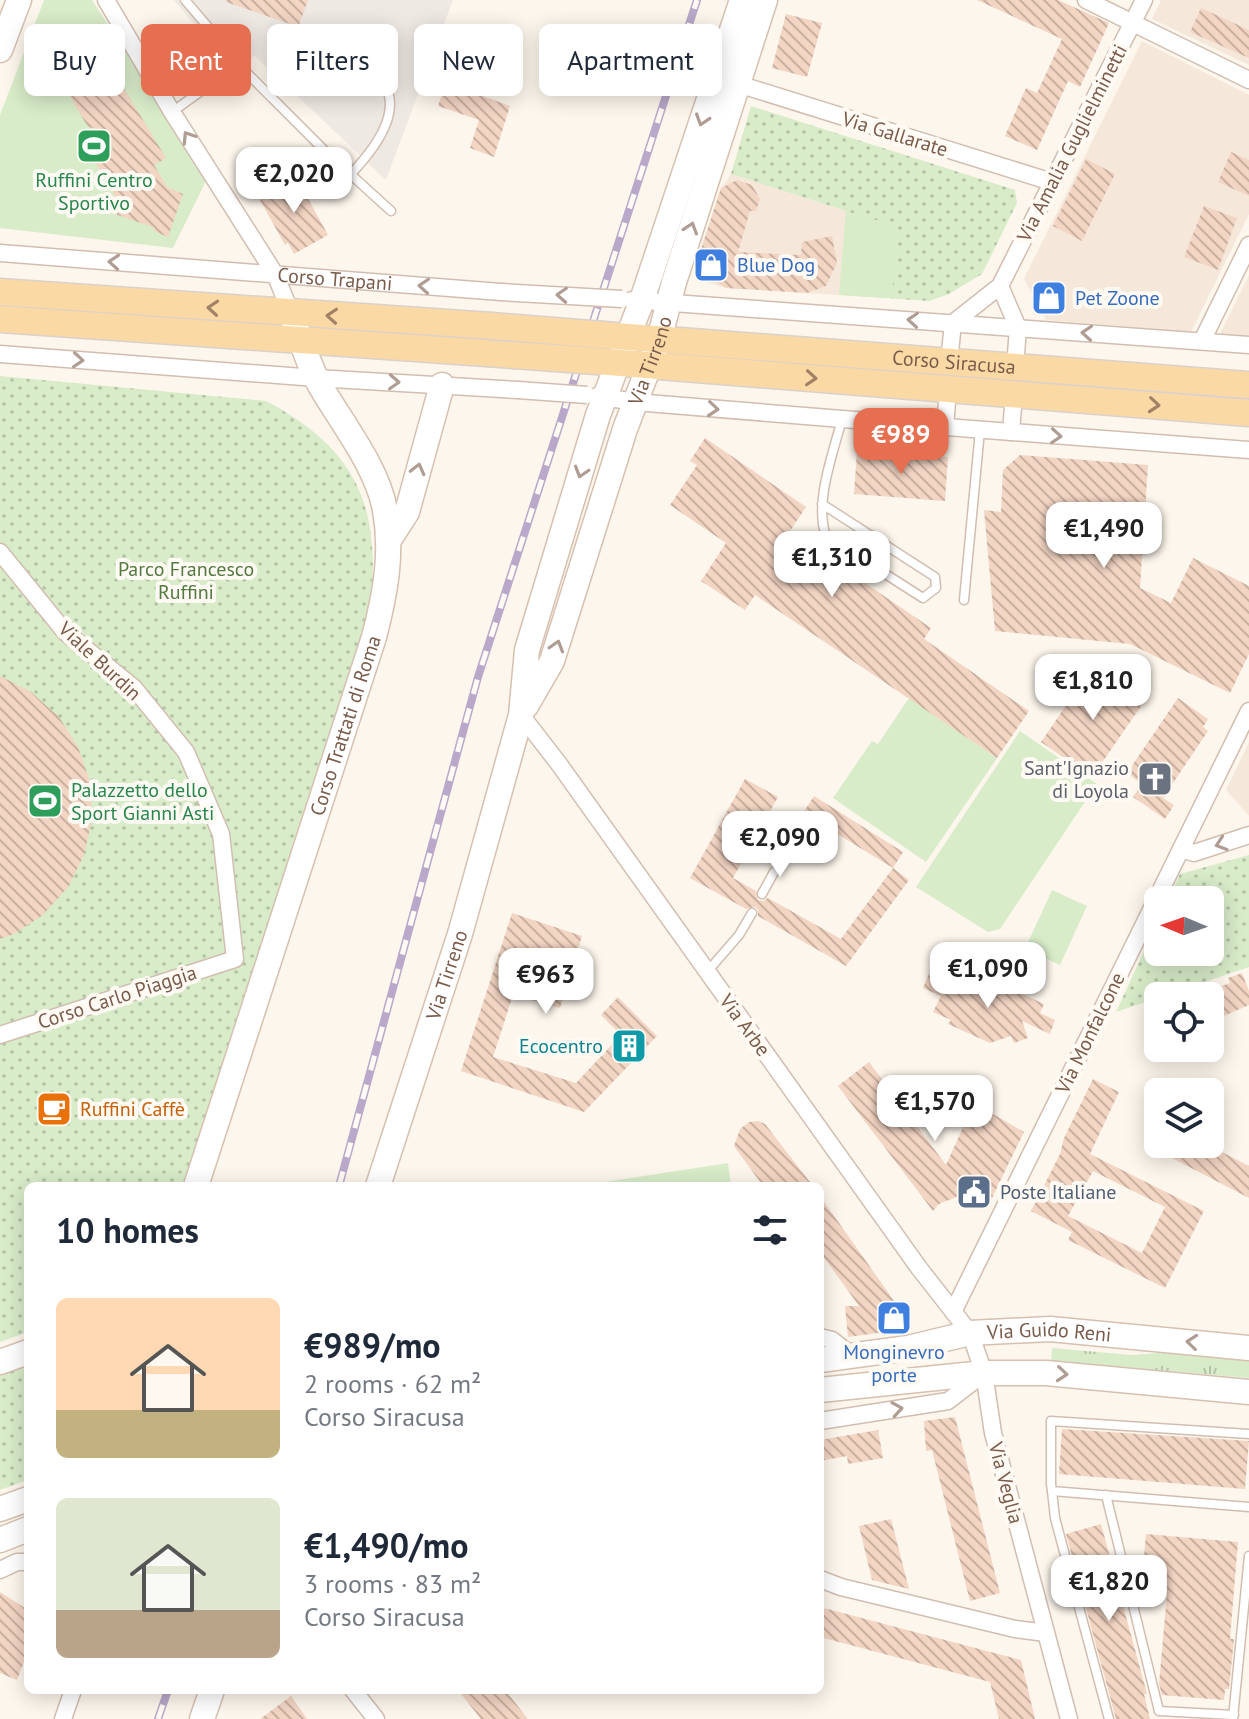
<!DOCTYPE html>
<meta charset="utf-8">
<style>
body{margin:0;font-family:"PT Sans",sans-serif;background:#f2f2f3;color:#1f2937;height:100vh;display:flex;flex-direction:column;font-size:30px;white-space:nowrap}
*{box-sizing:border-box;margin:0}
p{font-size:26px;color:#747a83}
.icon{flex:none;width:44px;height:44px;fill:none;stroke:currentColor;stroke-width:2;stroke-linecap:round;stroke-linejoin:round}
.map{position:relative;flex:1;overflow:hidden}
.panel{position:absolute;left:24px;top:1182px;width:800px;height:512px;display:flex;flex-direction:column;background:#fff;border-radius:12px;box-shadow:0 4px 20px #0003}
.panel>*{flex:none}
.banner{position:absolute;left:24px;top:24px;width:800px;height:72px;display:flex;gap:16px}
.needle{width:52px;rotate:272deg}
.buttons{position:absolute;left:1144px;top:886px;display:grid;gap:16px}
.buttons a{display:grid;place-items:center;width:80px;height:80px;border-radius:12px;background:#fff;box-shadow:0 4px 20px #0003;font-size:40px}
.price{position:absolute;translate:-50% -68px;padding:0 18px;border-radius:16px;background:#fff;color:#222;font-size:26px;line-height:52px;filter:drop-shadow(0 2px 4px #0008)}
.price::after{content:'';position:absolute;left:50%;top:48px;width:24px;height:18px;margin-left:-12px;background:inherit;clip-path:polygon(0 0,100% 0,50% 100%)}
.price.selected{background:#e76f51;color:#fff}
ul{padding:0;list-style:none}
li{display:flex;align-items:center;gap:24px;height:200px;padding:0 32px}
li span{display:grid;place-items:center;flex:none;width:224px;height:160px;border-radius:12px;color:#555}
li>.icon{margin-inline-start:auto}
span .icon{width:96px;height:96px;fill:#fffc;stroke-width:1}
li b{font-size:34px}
h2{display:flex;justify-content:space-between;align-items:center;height:96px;padding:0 32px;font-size:34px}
.tag{padding:0 28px;border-radius:12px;background:#fff;box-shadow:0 4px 20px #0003;font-size:28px;line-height:72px}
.tag.selected{background:#e76f51;color:#fff}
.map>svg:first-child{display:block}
</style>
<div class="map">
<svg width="1249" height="1719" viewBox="0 0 1249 1719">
<defs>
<pattern id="grass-tufts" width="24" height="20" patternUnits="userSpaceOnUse" patternTransform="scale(2)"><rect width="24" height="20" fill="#d8ecc9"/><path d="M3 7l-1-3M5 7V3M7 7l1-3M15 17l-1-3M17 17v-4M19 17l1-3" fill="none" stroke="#b4c2a5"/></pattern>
<pattern id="park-dots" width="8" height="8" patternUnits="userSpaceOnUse" patternTransform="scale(2)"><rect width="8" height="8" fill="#d8ecc9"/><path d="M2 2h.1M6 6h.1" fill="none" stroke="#b4c2a5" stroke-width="1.8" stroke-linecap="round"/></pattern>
<pattern id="building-back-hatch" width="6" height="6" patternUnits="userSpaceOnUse" patternTransform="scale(2)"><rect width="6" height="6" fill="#f3d5c3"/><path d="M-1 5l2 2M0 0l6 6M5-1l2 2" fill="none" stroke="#cab0a1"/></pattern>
</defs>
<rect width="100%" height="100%" fill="#fdf6ec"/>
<!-- residential -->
<g fill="#f5e8da">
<path d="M1161 0H1249V65L1152 19Z"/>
<path d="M1142 41 1249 95V214L1191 332 1046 320 1024 279Z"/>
<path d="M731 174 846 211 839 295 726 288 703 281 699 272 702 246 721 188Z"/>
<path d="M1249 275V337L1220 334Z"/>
<path d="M1249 742V816L1226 790Z"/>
</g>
<!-- industrial -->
<path fill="#efe9e4" d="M174 0H453L386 180 254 55 239 79Z"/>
<!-- grass -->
<path fill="url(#grass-tufts)" d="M1052 1348 1132 1355 1169 1352 1249 1359V1378L1051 1361Z"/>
<!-- park -->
<g fill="url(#park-dots)">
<path d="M751 106 1015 190 1017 203 982 274 949 294 929 301 839 295 846 211 731 174Z"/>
<path d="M0 376 266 401C364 453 381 513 370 618L184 1186H28V1332L0 1342Z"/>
<path d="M1249 855V967L1116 1012 1158 921V952H1210V900H1168L1180 874Z"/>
<path d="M28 1364V1480L0 1490V1374Z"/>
</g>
<!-- pitch -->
<g fill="#d8ecc9">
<path d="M44 0H92L208 177 173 248 0 228V115Z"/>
<path d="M846 211 875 220 885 219 897 225 892 298 839 295Z"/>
<path d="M909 698 997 758 926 862 833 798 872 741 878 744Z"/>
<path d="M1020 731 1097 784 1000 929 988 932 916 887Z"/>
<path d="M1052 890 1087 906 1060 965 1025 949Z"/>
<path d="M728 1163 731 1186H579Z"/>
</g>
<!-- building -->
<g fill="url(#building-back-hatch)" fill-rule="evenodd">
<path d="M226 0H308L299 25H293L226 2Z"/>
<path d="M977 0H1058L1109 23 1080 87 1068 81 1037 150 1005 136 1026 88 1037 93 1062 39Z"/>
<path d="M1201 8 1249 30V58L1190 32Z"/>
<path d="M786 14 822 23 807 77 772 68Z"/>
<path d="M462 35 481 42 464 89 510 106 494 157 470 148 479 120 438 106Z"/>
<path d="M111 67 166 158 154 165 167 187 183 194 168 237 154 231 155 228 109 212 115 196 94 160 113 149 103 130 88 127 68 93Z"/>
<path d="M1231 152 1249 160V196L1218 182Z"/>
<path d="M1086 159 1115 174 1082 241 1053 226Z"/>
<path d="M286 173 290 181 296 177 328 235 294 254 288 243 285 245 260 200 272 194Z"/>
<path d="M737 180 752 185 760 199 756 211H750L738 252 801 255 802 242 832 236 837 263 826 286 807 293 726 288 711 279 702 261V246L721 188Z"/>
<path d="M1204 206 1237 218 1218 270 1184 257Z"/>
<path d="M705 438 806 507 784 540 815 561 821 553 931 628 924 639 1029 711 997 758 755 595 745 610 701 581 726 543 670 505 697 465 690 461Z"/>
<path d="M857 451 948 457 945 501 854 494Z"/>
<path d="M1020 455 1148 465 1140 588 1171 603 1193 558 1249 586V654L1230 693 1130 644 995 631 984 510 1001 512 1003 470Z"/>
<path d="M1093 666 1144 702 1092 777 1041 742Z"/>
<path d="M0 676 31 692 59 717 78 747 90 782 92 819 84 855 68 887 43 915 14 934 0 939Z"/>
<path d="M1178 698 1208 719 1203 727 1208 731 1163 798 1174 805 1165 819 1133 797 1142 784 1127 773Z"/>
<path d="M745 779 778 797 733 878 756 891 758 900 763 901 768 898 841 939 893 868 909 880 846 966 758 916V910L755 907 746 909 690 878Z"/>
<path d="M814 796 903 852 893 868 803 813Z"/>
<path d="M512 913 582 936 560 1008 513 995 493 1057 576 1083 621 1035 601 1015 618 997 657 1036 584 1112 461 1071Z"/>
<path d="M930 971 985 996 992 980 1044 1004 1040 1013 1055 1020 1050 1034 1022 1021 1028 1038 1014 1043 1011 1036 990 1043 948 1024 951 1020 933 1012 941 996 923 988Z"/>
<path d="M1242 973 1249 991V1005L1210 1022V990L1230 983 1228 978Z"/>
<path d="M869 1062 946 1165 974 1103 1024 1132 991 1200 969 1195 959 1196 939 1204 933 1211 838 1086Z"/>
<path d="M1093 1079 1119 1092 1090 1154 1204 1211 1165 1288 1068 1240 1072 1232 1031 1211 1060 1154 1064 1138ZM1093 1171 1165 1207 1142 1253 1068 1216Z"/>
<path d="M758 1121 765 1124 813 1186H763L734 1146 740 1129 749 1122Z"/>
<path d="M1145 1144H1206L1249 1166V1198Z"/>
<path d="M820 1196 897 1305 885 1332 848 1337 845 1306H859L820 1252Z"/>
<path d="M955 1417 1000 1593 970 1601 932 1450 926 1451 924 1421Z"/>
<path d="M1062 1429 1249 1441 1245 1489 1059 1474Z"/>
<path d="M878 1430 883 1458 848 1464 847 1456 820 1461V1440Z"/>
<path d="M891 1519 909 1589 872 1580 859 1526Z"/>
<path d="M1101 1524 1147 1694H1144L1150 1719H1116L1066 1534Z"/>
<path d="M1146 1534 1238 1542 1230 1639H1234L1229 1689H1225L1224 1700 1162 1695 1159 1684 1167 1594 1141 1592Z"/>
<path d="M0 1592 28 1610V1651L17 1680 0 1673Z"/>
<path d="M820 1607 1021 1660 1035 1719H999L990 1682 820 1637Z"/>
<path d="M458 1690H505L528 1719H481Z"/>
<path d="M291 1696 307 1719H260Z"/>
</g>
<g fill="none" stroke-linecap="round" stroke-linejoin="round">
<defs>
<g id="lane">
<path d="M185 0 249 75 326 152 391 211"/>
<path d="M296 31C382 62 428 93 350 175"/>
<path d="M172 112 226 73"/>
<path d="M822 504 935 577 936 588 923 598 826 536C814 503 833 454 842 419"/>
<path d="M964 600 980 430"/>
<path d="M762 894 774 872"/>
<path d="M707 972 739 935 752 913"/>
<path d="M1249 1434 1051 1421V1484L1052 1491 1249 1507"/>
<path d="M1052 1491 1055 1518 1109 1719"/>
<path d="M1106 1495 1159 1711 1234 1715"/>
<path d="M1233 1718 1249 1556"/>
</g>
<g id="street">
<path d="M106 0 172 112 275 274 291 313"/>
<path d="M1086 0 1249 80"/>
<path d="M738 84 1052 182"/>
<path id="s1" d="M0 253 501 292"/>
<path d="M1000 286 1018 328 1015 367"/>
<path d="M632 300 1249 345"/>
<path d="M1202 341 1249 245"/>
<path d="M0 354 316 378 518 390"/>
<path d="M949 362 953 323 1000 286 1144 0"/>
<path d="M597 396 635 402 842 419 1249 450"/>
<path d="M945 427 948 389"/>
<path d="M1011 432 1014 394"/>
<path d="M0 552 65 632 134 688 186 752 221 834 235 959 0 1035"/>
<path d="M521 715 559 764 919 1268 970 1333 984 1373 993 1433 1069 1719"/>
<path d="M1181 849 1194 853 1249 835"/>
<path d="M953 1312 1249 711"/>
<path d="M820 1337 832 1340 852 1356"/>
<path d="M820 1421 948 1401 983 1374"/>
<path d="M0 1570 17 1562H28"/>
<path d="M820 1579 841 1587 1015 1629 1046 1633"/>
<path d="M353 1690 376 1719"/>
<path d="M63 1719 73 1690"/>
</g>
<g id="secondary">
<path d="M0 50 19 0"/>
<path d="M389 540 407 512 442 385"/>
<path id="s2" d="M526 706 552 661 625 429 659 340 674 282 765 0"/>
<path id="s3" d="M196 1186 374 637C385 595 393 554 385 510 377 465 339 420 317 380 308 362 302 342 294 323"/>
<path id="s4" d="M378 1186 460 934 521 715 527 650 598 415 642 300 742 0"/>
<path id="s5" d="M820 1360 908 1348 970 1333 1050 1329 1249 1348"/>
<path d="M0 1362 28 1352"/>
<path d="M820 1390 984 1373H1046L1249 1392"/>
<path d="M0 1509 28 1499"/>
<path d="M0 1540 28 1529"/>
<path d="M202 1719 212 1690"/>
</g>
<g id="primary">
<path d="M0 292 492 326"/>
<path d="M0 319 513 355"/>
<path id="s6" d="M603 335 1249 385"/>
<path d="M596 361 1249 413"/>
</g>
</defs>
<!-- lane casing -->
<use href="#lane" stroke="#d1beb0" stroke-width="11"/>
<!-- street casing -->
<use href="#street" stroke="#d1beb0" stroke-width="19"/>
<!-- secondary casing -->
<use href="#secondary" stroke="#d6c0b0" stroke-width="27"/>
<!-- primary casing -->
<use href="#primary" stroke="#dad1cd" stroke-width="29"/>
<!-- lane -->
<use href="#lane" stroke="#fff" stroke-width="8"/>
<!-- street -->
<use href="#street" stroke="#fff" stroke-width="16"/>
<!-- secondary -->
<use href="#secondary" stroke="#fff" stroke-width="24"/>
<!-- primary -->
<use href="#primary" stroke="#fbd9a5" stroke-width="26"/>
<defs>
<g id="rail">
<path d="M339 1186 478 677 697 0"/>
<path d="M158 1719 168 1690"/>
</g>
</defs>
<!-- rail casing -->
<use href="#rail" stroke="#b9a8c9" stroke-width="8"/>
<!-- rail -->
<use href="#rail" stroke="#fffaf3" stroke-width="5" stroke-dasharray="15" stroke-linecap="butt"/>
<defs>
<g id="street-bridge">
<path d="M501 292 622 299"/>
<path d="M518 390 587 395"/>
</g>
<g id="primary-bridge">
<path d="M492 326 603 335"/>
<path d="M513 355 596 361"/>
</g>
</defs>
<!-- street-bridge casing -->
<use href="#street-bridge" stroke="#d1beb0" stroke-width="19" stroke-linecap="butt"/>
<!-- primary-bridge casing -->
<use href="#primary-bridge" stroke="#dad1cd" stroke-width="29" stroke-linecap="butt"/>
<!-- street-bridge -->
<use href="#street-bridge" stroke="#fff" stroke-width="16"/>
<!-- primary-bridge -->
<use href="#primary-bridge" stroke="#fbd9a5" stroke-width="26"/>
</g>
<!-- one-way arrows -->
<defs><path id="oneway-chevron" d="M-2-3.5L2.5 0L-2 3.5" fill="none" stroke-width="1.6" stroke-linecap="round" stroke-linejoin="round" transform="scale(2)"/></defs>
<g stroke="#af9d94">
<use href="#oneway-chevron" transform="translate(702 120) rotate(108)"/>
<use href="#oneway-chevron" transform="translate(188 137) rotate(-123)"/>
<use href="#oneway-chevron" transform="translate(691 228) rotate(-72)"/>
<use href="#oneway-chevron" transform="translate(114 262) rotate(-176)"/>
<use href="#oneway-chevron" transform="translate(424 286) rotate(-176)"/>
<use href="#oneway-chevron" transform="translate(562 295) rotate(-177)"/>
<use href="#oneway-chevron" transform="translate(913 320) rotate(-176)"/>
<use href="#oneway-chevron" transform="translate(1087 333) rotate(-176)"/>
<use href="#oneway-chevron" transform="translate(78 360) rotate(4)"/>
<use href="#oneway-chevron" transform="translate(394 382) rotate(3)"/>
<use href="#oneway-chevron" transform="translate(713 409) rotate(5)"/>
<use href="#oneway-chevron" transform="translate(1056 436) rotate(4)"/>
<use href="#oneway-chevron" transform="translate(418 469) rotate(-76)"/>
<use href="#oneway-chevron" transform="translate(581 472) rotate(107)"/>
<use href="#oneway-chevron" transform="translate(557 646) rotate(-73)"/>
<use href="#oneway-chevron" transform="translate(1221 844) rotate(162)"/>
<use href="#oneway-chevron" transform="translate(1192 1342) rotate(-175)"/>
<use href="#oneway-chevron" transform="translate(1062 1374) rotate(5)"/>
<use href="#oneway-chevron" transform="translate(897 1409) rotate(-9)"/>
</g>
<g stroke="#a18267">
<use href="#oneway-chevron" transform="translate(213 308) rotate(-176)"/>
<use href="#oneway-chevron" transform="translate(332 316) rotate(-176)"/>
<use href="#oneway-chevron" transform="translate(811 378) rotate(4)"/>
<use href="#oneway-chevron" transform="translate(1154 405) rotate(5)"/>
</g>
<!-- icons -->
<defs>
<symbol id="stadium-square" viewBox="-11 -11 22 22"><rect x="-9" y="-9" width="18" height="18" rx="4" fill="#2e9e5b" stroke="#fffaf3"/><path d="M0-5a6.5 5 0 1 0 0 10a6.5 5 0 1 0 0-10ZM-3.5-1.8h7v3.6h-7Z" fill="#fff"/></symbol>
<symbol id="shop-square" viewBox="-11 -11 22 22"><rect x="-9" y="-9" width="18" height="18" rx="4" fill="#3f7fe0" stroke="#fffaf3"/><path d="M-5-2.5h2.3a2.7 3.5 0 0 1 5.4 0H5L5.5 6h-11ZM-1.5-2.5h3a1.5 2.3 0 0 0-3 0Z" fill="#fff"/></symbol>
<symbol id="church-square" viewBox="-11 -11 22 22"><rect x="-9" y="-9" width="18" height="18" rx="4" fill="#6b7280" stroke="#fffaf3"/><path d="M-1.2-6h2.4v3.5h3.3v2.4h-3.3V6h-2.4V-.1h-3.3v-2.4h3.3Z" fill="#fff"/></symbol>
<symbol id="building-square" viewBox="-11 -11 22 22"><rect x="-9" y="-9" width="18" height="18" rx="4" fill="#0f9aa8" stroke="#fffaf3"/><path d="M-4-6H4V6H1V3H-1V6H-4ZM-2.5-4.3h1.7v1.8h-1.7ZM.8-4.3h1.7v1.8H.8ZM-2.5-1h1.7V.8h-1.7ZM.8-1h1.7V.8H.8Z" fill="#fff"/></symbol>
<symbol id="cafe-square" viewBox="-11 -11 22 22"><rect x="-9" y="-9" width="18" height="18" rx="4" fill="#e8710a" stroke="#fffaf3"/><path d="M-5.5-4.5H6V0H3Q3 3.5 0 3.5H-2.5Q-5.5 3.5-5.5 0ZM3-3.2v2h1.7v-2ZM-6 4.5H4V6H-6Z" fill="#fff"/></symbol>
<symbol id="civic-square" viewBox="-11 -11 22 22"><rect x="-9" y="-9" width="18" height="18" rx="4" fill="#5c6f8a" stroke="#fffaf3"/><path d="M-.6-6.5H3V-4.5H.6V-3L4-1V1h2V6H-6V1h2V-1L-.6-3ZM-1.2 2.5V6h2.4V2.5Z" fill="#fff"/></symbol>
</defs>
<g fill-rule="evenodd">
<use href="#stadium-square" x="74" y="126" width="40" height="40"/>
<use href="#shop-square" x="691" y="245" width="40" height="40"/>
<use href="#shop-square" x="1029" y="278" width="40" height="40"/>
<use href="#church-square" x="1135" y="759" width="40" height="40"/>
<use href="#stadium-square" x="25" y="781" width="40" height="40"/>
<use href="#building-square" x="609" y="1026" width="40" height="40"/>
<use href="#cafe-square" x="34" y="1089" width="40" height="40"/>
<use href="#civic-square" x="954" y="1172" width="40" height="40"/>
<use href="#shop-square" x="874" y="1298" width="40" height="40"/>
</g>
<g text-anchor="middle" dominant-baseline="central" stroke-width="8" stroke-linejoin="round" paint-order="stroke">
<!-- street labels -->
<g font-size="20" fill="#7a5c4d" stroke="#fffaf3">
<text transform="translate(895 134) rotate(17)">Via Gallarate</text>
<text transform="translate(1072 143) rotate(-63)">Via Amalia Guglielminetti</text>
<text stroke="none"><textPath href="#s1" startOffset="336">Corso Trapani</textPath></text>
<text stroke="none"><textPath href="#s2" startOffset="368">Via Tirreno</textPath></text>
<text stroke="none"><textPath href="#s6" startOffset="352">Corso Siracusa</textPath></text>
<text transform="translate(100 661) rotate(43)">Viale Burdin</text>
<text stroke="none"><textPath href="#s3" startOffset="484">Corso Trattati di Roma</textPath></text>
<text stroke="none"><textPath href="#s4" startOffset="222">Via Tirreno</textPath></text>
<text transform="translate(117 997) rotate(-18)">Corso Carlo Piaggia</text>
<text transform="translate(745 1025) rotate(54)">Via Arbe</text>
<text transform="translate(1090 1033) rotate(-64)">Via Monfalcone</text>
<text stroke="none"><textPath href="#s5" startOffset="232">Via Guido Reni</textPath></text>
<text transform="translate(1006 1483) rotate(75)">Via Veglia</text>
</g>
<!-- leisure labels -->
<g font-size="20" fill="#27864d" stroke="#fffaf3">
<text x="94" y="180">Ruffini Centro<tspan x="94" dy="23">Sportivo</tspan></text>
<text x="71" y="790" text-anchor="start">Palazzetto dello<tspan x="71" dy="23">Sport Gianni Asti</tspan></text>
</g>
<!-- shop labels -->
<g font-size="20" fill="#366cbe" stroke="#fffaf3" text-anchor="start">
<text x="737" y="265">Blue Dog</text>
<text x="1075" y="298">Pet Zoone</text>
<text x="894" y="1352" text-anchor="middle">Monginevro<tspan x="894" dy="23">porte</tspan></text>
</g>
<!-- park labels -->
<g font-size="20" fill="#537a41" stroke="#fffaf3">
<text x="186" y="569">Parco Francesco<tspan x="186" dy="23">Ruffini</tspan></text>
</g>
<!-- worship labels -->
<g font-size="20" fill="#5b616d" stroke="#fffaf3" text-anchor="end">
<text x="1129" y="768">Sant'Ignazio<tspan x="1129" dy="23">di Loyola</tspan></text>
</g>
<!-- culture labels -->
<g font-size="20" fill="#0d838f" stroke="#fffaf3" text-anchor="end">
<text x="603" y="1046">Ecocentro</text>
</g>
<!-- food labels -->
<g font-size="20" fill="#c56008" stroke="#fffaf3" text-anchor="start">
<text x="80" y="1109">Ruffini Caffè</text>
</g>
<!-- service labels -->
<g font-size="20" fill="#4e5e75" stroke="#fffaf3" text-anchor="start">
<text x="1000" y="1192">Poste Italiane</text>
</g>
</g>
</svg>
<div class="buttons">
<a><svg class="needle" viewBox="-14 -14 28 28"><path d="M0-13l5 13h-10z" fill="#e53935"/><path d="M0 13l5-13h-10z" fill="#747a83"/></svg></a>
<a><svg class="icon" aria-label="locate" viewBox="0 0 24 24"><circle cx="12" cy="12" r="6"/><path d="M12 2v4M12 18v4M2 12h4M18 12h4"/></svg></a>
<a><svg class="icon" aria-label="layers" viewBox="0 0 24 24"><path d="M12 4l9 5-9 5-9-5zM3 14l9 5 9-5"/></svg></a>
</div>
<b class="price" style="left:294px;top:215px">€2,020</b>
<b class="price selected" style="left:901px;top:476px">€989</b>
<b class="price" style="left:1104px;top:570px">€1,490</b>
<b class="price" style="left:832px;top:599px">€1,310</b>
<b class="price" style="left:1093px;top:722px">€1,810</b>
<b class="price" style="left:780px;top:879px">€2,090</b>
<b class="price" style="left:988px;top:1010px">€1,090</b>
<b class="price" style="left:546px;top:1016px">€963</b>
<b class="price" style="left:935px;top:1143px">€1,570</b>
<b class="price" style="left:1109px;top:1623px">€1,820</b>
<div class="banner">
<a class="tag">Buy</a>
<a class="tag selected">Rent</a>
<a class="tag">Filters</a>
<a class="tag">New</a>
<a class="tag">Apartment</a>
</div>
<section class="panel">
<h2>10 homes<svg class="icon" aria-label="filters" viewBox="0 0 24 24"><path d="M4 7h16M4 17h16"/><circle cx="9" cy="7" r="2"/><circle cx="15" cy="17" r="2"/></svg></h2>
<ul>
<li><span style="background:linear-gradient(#ffd9b3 70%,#c2b280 0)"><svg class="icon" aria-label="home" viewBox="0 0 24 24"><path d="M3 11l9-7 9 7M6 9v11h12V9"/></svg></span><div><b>€989/mo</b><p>2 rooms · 62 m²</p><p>Corso Siracusa</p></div></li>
<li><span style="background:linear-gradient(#dfe7d0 70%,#b9a48a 0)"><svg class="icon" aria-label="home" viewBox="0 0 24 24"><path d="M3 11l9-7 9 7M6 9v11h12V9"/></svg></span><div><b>€1,490/mo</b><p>3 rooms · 83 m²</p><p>Corso Siracusa</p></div></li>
</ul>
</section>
</div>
